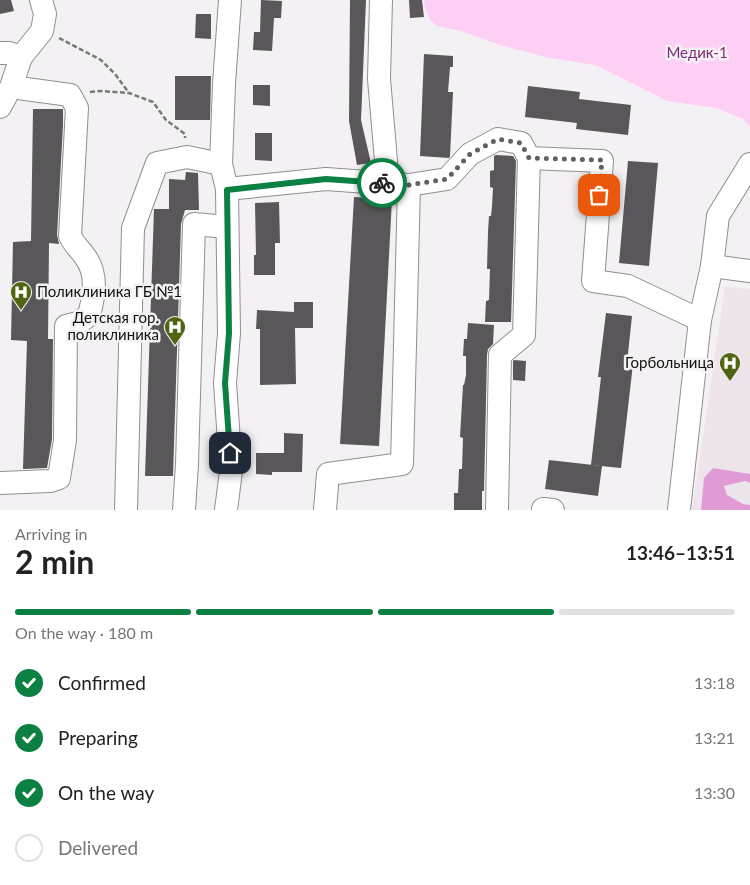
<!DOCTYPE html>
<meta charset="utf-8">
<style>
body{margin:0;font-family:Lato,sans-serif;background:#f6f6f6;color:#222;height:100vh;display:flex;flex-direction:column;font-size:19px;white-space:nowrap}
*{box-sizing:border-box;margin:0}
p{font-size:16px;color:#767676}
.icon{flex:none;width:28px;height:28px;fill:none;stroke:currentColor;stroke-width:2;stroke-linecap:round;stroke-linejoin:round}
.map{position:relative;height:510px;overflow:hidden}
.side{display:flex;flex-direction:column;background:#fff;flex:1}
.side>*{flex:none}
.pin{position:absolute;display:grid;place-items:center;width:42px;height:42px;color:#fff;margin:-21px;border-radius:10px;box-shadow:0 2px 8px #0006}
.courier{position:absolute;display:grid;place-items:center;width:50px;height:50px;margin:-25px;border:4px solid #0b8043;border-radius:50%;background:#fff;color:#222;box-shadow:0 1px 6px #0007}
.head em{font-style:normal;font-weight:700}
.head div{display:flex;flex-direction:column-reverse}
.head{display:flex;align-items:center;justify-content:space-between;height:85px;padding:0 15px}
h1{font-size:32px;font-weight:700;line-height:38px}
.bar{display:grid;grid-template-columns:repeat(4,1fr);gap:8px 5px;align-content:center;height:60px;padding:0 15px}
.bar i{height:6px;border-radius:4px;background:#e0e0e0}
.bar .active{background:#0b8043}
.bar p{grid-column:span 4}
ol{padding:0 15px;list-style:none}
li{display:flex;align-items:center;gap:15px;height:55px}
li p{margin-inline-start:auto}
li .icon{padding:5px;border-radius:50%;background:#0b8043;color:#fff;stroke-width:4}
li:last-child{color:#767676}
li i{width:28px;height:28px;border:2px solid #e0e0e0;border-radius:50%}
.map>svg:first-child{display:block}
.built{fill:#eee4ec}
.green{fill:#fdcff4}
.forest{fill:#e19bd4}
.building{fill:#595759}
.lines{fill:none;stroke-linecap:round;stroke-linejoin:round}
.minor-casing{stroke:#908e90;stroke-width:24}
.path{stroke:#797879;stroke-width:2.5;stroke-dasharray:5 2.5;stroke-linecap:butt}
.minor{stroke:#fff;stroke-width:22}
.done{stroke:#626062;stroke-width:5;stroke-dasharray:0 9}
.route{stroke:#0b8043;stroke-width:6}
.labels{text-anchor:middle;stroke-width:5;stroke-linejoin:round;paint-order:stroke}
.park-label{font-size:15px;fill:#7c2c72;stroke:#f4f1f4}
.poi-label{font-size:15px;fill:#131213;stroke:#f4f1f4;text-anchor:end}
</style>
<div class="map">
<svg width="750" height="510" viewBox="0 0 750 510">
<rect width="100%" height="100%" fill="#f4f1f4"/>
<polygon class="built" points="725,287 750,289 750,510 692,510"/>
<polygon class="green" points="424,0 750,0 750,127 743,119 716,108 667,101 595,65 550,58 503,46 461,31 437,26 430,20 425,8"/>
<polygon class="forest" points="713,468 750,474 750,483 745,481 724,486 727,495 743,504 750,505 750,510 701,510 704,478"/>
<g class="building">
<polygon points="0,0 11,0 14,11 0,14"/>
<polygon points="261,0 282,1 281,18 274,18 272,51 253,50 254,32 260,32"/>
<polygon points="350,0 366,0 361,120 371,163 357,165 349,121"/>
<polygon points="409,0 422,0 424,17 410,18"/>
<polygon points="196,14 211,14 211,39 195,38"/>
<polygon points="424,54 453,56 453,67 450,67 448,92 453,92 450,156 449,158 420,156"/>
<polygon points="175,76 211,76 210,120 175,120"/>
<polygon points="253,85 270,85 270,106 253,105"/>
<polygon points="528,86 580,92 579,99 631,105 628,135 576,129 577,123 525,117"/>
<polygon points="33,109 63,109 63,125 57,235 59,244 49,243 48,339 53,339 52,439 47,468 23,469 27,341 11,340 13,242 31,241"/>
<polygon points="255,133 272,133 272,161 255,160"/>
<polygon points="496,155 513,156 516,161 511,322 485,322 486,301 489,300 490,269 487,269 488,232 489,216 491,216 492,206 493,188 490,187 490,171 494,170 494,156"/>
<polygon points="628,161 658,163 649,266 619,263"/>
<polygon points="186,172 198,173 199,210 185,210 181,224 173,476 145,476 154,209 169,209 169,179 185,180"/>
<polygon points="354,197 392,199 379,446 340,444"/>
<polygon points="279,202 280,243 275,243 275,275 254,275 254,255 256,255 255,203"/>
<polygon points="294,302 313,302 313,328 295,328 296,384 260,385 260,329 256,329 257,310 294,312"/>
<polygon points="606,313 632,316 627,363 633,364 621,468 591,465 601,377 598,377"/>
<polygon points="468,323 494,325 493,344 488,349 487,355 484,491 482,491 482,510 454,510 454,493 458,493 459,469 462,469 463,438 460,437 463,385 464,385 466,375 466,356 463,356 464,339 467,339"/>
<polygon points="514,360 526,361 525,381 513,380 513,361"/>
<polygon points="284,433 303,434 302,472 272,472 272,475 256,474 256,453 284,453"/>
<polygon points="549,460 602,466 598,496 545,489"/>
</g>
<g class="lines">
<g class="minor-casing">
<g id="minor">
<polyline points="381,0 379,79 388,184"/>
<polyline points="0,53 9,53 21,57"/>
<polyline points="0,107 11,87 21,57 42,31 45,14 41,0"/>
<polyline points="529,158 602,161 593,281 628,286 700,320"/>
<polyline points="227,189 326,179 409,185 447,179 470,154 498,139 521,143 529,158 524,335 500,355 497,510"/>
<polyline points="712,266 750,271"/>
<path d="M0 483 50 481 59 478 65 440 66 326 78 323 89 315C94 297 98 275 86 258 81 250 74 245 70 236L77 108 70 95 11 87"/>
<polyline points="543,509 553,510"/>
<polyline points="126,510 133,228 157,163 187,157 221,164"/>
<polyline points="184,510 187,464 194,224 227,227"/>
<polyline points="226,510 231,471 225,383 229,333 227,189 221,164 224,84 230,0"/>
<polyline points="325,510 328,474 402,464 409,185"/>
<polyline points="679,510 700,320 712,266 718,216 750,164"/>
</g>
</g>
<g class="path">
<polyline points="59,38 101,60 115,74 129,93"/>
<polyline points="90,92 101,91 129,93 153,102 166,120 185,134 185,138"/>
</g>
<use href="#minor" class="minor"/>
</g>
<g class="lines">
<polyline class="done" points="382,183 409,185 447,179 470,154 498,139 521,143 529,158 602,160 599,195"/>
<polyline class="route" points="230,453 225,383 229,333 227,190 326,179 382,183"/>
</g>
<defs>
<g id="hospital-pin" transform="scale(1.125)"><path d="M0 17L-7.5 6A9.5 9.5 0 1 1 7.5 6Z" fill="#506511" stroke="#f4f1f4"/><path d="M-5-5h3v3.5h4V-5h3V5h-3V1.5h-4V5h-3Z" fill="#fff"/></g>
</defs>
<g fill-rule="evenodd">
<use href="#hospital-pin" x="21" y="292"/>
<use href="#hospital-pin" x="175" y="327"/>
<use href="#hospital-pin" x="730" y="363"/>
</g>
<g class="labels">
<g class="park-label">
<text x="697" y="58">Медик-1</text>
</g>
<g class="poi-label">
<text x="37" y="297" text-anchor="start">Поликлиника ГБ №1</text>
<text x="159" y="323">Детская гор.<tspan x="159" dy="17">поликлиника</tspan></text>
<text x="714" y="368">Горбольница</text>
</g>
</g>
</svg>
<div class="pin" style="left:599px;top:195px;background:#ea580c"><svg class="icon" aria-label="bag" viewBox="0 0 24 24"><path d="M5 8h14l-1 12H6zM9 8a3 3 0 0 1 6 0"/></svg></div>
<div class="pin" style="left:230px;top:453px;background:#1f2937"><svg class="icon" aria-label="home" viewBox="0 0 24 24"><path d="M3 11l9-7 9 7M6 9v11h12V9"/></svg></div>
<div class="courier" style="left:382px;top:183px"><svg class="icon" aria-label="bike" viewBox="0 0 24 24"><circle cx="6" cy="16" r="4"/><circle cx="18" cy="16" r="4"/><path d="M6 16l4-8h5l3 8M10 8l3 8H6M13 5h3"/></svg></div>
</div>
<section class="side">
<div class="head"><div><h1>2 min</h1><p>Arriving in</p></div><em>13:46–13:51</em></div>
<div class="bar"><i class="active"></i><i class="active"></i><i class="active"></i><i></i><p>On the way · 180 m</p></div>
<ol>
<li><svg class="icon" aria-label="check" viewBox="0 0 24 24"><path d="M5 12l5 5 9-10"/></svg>Confirmed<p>13:18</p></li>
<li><svg class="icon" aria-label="check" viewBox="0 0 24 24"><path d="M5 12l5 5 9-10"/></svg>Preparing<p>13:21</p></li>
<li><svg class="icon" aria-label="check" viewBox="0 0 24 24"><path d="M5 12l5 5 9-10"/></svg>On the way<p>13:30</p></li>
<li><i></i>Delivered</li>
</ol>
</section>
